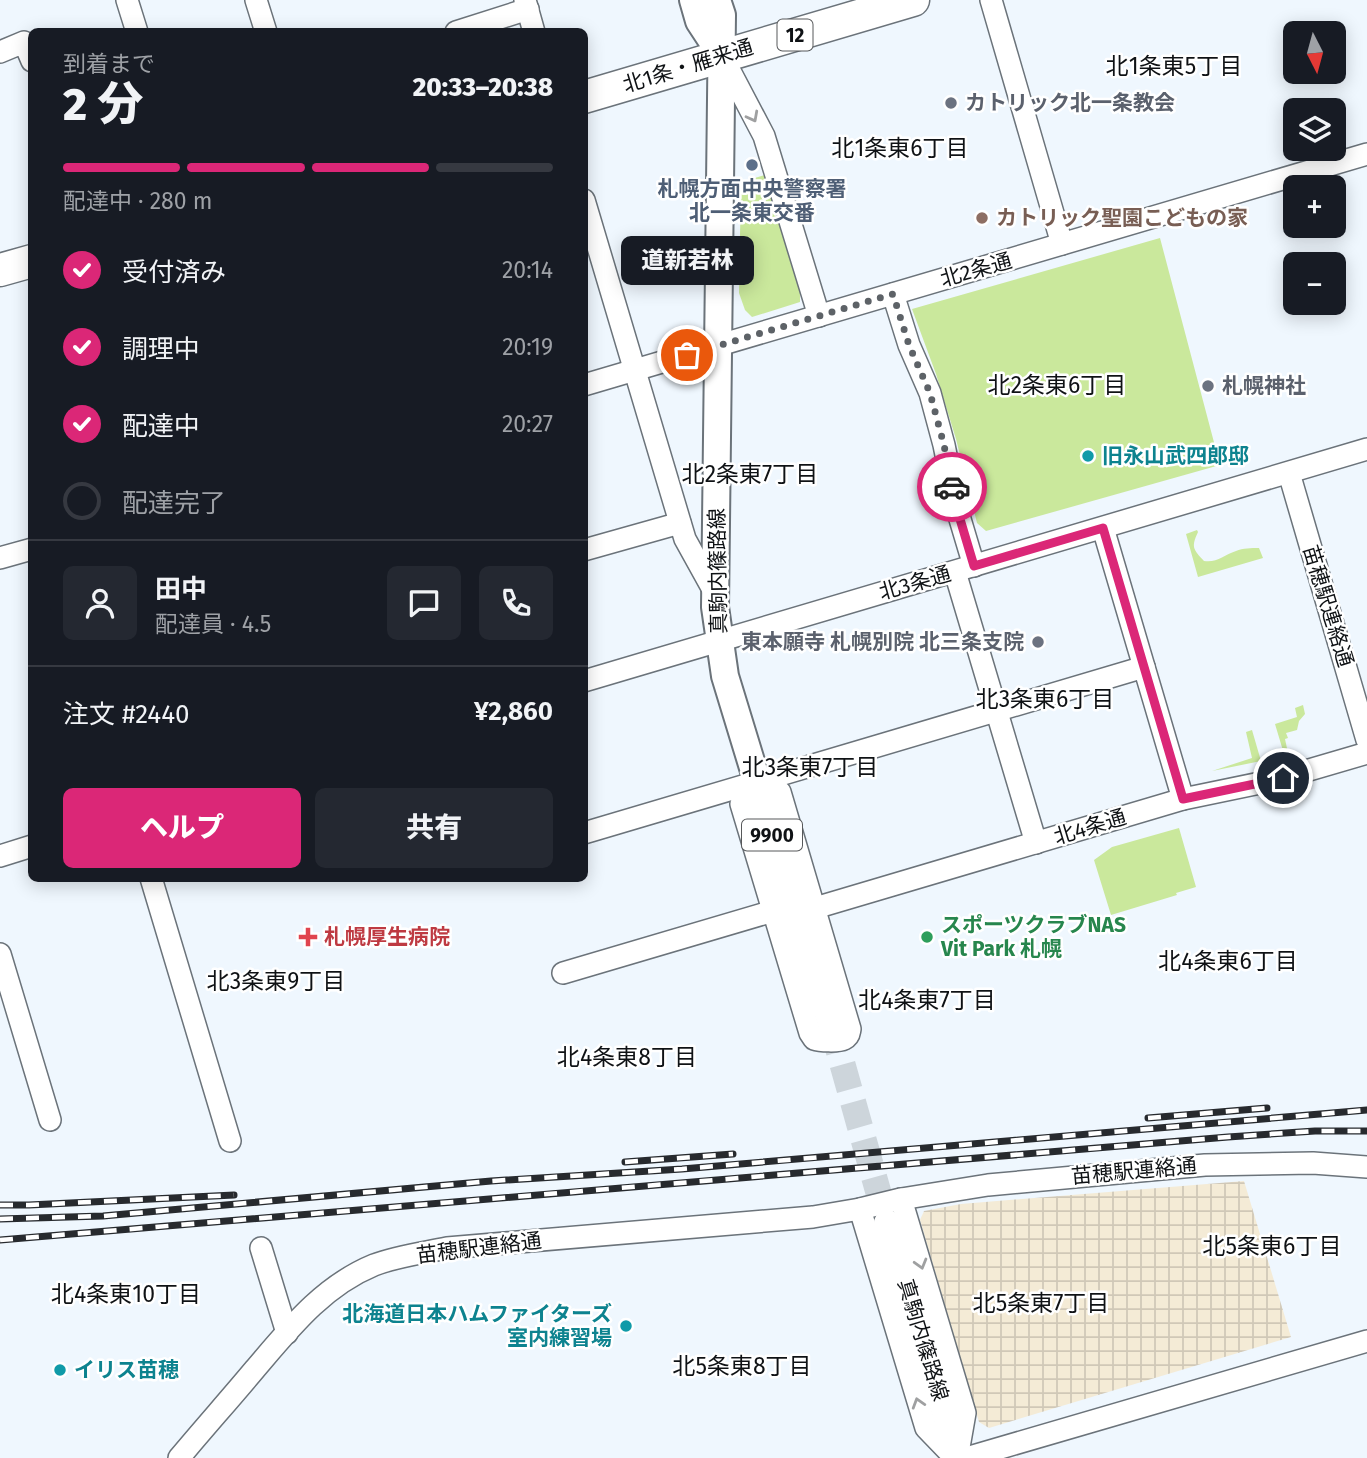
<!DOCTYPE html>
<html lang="ja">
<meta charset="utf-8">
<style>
body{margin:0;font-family:"Fira Sans","Noto Sans JP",sans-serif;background:#242831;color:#f1f3f6;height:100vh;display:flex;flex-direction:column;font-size:26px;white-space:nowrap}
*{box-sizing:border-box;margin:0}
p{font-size:23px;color:#9ea1a6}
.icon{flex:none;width:38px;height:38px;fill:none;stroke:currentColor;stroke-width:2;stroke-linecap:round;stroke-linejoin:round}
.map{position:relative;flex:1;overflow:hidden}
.sheet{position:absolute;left:28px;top:28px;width:560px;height:854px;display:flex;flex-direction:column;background:#171b24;border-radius:10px;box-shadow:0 4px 18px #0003}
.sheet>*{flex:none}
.needle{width:46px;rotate:174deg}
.buttons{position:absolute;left:1283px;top:21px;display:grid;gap:14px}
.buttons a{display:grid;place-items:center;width:63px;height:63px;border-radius:10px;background:#171b24;box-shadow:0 4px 18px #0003;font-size:35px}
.pin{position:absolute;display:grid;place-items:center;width:60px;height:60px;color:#fff;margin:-30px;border:4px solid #fff;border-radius:50%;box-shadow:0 2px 7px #0007}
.courier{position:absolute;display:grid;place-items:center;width:70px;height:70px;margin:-35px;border:5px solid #db2777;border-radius:50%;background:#fff;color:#222;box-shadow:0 2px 9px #0007}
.bubble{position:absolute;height:49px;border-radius:10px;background:#171b24;box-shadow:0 4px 18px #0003;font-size:23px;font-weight:800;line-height:49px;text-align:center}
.head em{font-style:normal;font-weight:800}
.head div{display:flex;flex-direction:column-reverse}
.head{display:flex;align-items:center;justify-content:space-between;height:119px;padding:0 35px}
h1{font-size:46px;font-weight:800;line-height:52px}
.bar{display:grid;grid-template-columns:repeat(4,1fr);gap:10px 7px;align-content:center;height:84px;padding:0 35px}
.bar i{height:9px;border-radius:5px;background:#363941}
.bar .on{background:#db2777}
.bar p{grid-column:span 4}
.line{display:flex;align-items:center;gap:18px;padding:0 35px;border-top:2px solid #363941}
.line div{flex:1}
.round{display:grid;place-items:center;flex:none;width:74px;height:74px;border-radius:10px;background:#242831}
ol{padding:0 35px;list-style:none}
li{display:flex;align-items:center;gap:21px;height:77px}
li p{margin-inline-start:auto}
li .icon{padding:7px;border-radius:50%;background:#db2777;color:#fff;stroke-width:4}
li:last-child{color:#9ea1a6}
li i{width:38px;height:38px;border:4px solid #363941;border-radius:50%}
.action{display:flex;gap:14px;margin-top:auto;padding:14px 35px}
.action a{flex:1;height:80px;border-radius:10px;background:#db2777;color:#fff;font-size:28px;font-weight:800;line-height:80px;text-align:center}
.action a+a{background:#242831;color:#f1f3f6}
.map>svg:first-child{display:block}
.industrial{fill:url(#industrial-grid)}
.green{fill:#cae89c}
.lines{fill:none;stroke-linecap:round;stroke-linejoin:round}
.major-tunnel{stroke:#cdd5db;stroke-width:26;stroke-dasharray:26 13;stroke-linecap:butt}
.minor-casing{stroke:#6b737a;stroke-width:24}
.major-casing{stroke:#6b737a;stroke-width:30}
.highway-casing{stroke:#6b737a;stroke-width:35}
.minor{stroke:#fff;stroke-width:21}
.major{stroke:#fff;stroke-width:26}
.highway{stroke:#fff;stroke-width:32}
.rail-casing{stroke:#272a2e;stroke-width:7}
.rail{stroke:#fff;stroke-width:4.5;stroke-dasharray:13;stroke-linecap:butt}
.oneway{stroke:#9fa0a1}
.done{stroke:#5d6267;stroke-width:7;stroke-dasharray:0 12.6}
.route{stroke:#db2777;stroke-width:9}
.worship-dot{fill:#6b7280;stroke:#fff;stroke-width:2.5}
.service-dot{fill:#5c6f8a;stroke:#fff;stroke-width:2.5}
.education-dot{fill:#8d6e63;stroke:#fff;stroke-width:2.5}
.culture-dot{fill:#0f9aa8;stroke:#fff;stroke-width:2.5}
.health-dot{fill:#e0444e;stroke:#fff;stroke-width:2.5}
.leisure-dot{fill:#2e9e5b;stroke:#fff;stroke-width:2.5}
.labels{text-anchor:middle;stroke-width:5;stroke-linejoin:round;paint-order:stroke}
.shield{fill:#fff;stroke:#57595b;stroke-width:2}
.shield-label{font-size:19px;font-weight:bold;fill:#0f1215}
.street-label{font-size:21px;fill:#0f1215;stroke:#fff}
.worship-label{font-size:21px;font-weight:bold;fill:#5b616d;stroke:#fff;text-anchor:start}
.service-label{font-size:21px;font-weight:bold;fill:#4e5e75;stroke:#fff}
.education-label{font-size:21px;font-weight:bold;fill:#785e54;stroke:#fff;text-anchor:start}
.culture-label{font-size:21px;font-weight:bold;fill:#0d838f;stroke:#fff;text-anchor:start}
.leisure-label{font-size:21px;font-weight:bold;fill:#27864d;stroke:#fff;text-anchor:start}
.health-label{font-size:21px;font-weight:bold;fill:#be3a42;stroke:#fff;text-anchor:start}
.neighbourhood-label{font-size:23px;fill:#0f1215;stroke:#fff}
</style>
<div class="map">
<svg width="1367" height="1458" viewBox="0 0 1367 1458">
<defs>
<pattern id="industrial-grid" width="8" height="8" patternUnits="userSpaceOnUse" patternTransform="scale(1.75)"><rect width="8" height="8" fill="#f4ebd6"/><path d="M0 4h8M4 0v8" fill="none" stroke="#d0c8b7"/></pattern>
</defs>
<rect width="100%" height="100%" fill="#eff7fe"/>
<polygon class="industrial" points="1244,1181 1291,1337 989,1428 979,1422 920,1220 924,1211 961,1204"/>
<g class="green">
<polygon points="765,175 800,291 800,302 752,317 745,310 739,293 741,182"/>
<polygon points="1160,238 1220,465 986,531 977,523 956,439 936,374 912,309"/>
<path d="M1197 530 1198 532C1191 547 1193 549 1204 561 1217 563 1224 555 1236 551 1243 548 1251 548 1259 548L1263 558 1198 577 1186 534Z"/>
<polygon points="1303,705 1305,714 1299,721 1297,730 1286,733 1288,738 1285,739 1288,753 1284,754 1275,724 1297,717 1295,708"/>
<polygon points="1252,730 1261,761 1212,771 1252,758 1246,732"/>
<polygon points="1179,828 1196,887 1176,893 1177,895 1111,915 1094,860 1112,847"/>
</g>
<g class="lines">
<polyline class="major-tunnel" points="832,1027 887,1223"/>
<g class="minor-casing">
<g id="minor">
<polyline points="127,0 137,32"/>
<polyline points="256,0 266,32"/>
<polyline points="525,0 534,32"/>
<polyline points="991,0 1062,244"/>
<polyline points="456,32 528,9"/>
<polyline points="0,52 24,42 32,61"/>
<polyline points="722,56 764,136 819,316"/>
<polyline points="584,200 685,539 716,595"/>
<polyline points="893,294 909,345 930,393 944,445 957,509 974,566"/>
<polyline points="584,385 1367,154"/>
<polyline points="1289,473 1367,740"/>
<polyline points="1103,528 1183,799"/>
<polyline points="584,550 680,523"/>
<polyline points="0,558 32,549"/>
<polyline points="955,572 1036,843"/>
<polyline points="584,681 1367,449"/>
<path d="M756 782 780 792 850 1029C849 1033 850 1036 844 1039 838 1042 820 1041 814 1039L810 1033 741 804Z"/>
<polyline points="584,833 1144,667"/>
<polyline points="0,856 32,846"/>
<polyline points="151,878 230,1141"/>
<polyline points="815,908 1183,799 1275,780 1367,753"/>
<polyline points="0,954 50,1120"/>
<polyline points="563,973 773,911"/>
<polyline points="901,1199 965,1413 958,1453"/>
<polyline points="860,1209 926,1428 955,1458"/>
<polyline points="261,1248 287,1333"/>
<path d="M179 1458C204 1428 230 1399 255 1369 290 1328 323 1286 374 1265 397 1256 423 1253 447 1248L813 1217 860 1209 901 1199 988 1185 1205 1165 1313 1163 1367 1167"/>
<polyline points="966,1458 1367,1341"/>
</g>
</g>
<g class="major-casing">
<g id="major">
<polyline points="693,0 699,21 722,56"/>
<polyline points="717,0 722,15 715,607 725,676 832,1027"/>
<polyline points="887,1223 946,1416 957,1458"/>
</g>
</g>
<g class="highway-casing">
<g id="highway">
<polyline points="584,97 913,0"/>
<polyline points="0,270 32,261"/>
</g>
</g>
<use href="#minor" class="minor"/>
<use href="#major" class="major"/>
<use href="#highway" class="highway"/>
<g class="rail-casing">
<g id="rail">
<polyline points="1148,1118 1267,1108"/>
<polyline points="625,1162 733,1154"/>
<polyline points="0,1205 29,1205 234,1195"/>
<polyline points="0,1219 103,1216 491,1181 682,1169 1367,1110"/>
<polyline points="0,1240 1228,1137 1315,1131 1367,1131"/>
</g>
</g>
<use href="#rail" class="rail"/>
</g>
<defs><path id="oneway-chevron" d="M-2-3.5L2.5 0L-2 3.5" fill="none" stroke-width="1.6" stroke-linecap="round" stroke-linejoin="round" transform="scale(1.75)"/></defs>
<g class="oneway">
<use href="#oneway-chevron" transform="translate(753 117) rotate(62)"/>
<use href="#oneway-chevron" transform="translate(921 1264) rotate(74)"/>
<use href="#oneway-chevron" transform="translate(918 1403) rotate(-107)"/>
</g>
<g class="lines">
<polyline class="done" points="687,355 893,294 909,345 930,393 944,445 952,487"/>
<polyline class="route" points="952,487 957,509 974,566 1103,528 1183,799 1283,778"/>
</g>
<g class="worship-dot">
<circle cx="951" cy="103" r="7"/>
<circle cx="1208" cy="386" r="7"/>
<circle cx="1038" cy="642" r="7"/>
</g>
<circle class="service-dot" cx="752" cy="165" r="7"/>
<circle class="education-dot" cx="982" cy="218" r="7"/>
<g class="culture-dot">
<circle cx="1088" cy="456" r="7"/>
<circle cx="626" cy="1326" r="7"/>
<circle cx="60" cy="1370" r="7"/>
</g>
<path class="health-dot" d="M304.5 926.5h7v7h7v7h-7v7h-7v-7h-7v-7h7z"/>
<circle class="leisure-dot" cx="927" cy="937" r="7"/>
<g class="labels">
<g class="shield">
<rect x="777.5" y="19.5" width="35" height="31" rx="5"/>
<rect x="742" y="819.5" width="60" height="31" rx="5"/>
</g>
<g class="shield-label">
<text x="795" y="42">12</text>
<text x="772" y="842">9900</text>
</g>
<g class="street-label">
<text transform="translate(688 66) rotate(-17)" y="7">北1条・雁来通</text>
<text transform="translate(976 270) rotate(-16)" y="7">北2条通</text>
<text transform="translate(718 571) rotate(-91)" y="7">真駒内篠路線</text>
<text transform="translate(915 583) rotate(-16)" y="7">北3条通</text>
<text transform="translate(1328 606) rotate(73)" y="7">苗穂駅連絡通</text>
<text transform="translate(1090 827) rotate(-17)" y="7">北4条通</text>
<text transform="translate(1134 1171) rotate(-5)" y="7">苗穂駅連絡通</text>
<text transform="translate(479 1248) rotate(-7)" y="7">苗穂駅連絡通</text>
<text transform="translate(923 1340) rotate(73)" y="7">真駒内篠路線</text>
</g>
<g class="worship-label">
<text x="965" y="110">カトリック北一条教会</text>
<text x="1222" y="393">札幌神社</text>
<text x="1024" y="649" text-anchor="end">東本願寺 札幌別院 北三条支院</text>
</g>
<g class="service-label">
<text x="752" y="196">札幌方面中央警察署<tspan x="752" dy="24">北一条東交番</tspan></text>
</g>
<g class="education-label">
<text x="996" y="225">カトリック聖園こどもの家</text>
</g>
<g class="culture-label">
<text x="1102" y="463">旧永山武四郎邸</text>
<text x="612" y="1321" text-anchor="end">北海道日本ハムファイターズ<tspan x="612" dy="24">室内練習場</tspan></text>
<text x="74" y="1377">イリス苗穂</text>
</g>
<g class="leisure-label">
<text x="941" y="932">スポーツクラブNAS<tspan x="941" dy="24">Vit Park 札幌</tspan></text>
</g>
<g class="health-label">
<text x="324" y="944">札幌厚生病院</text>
</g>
<g class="neighbourhood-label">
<text x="1174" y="74">北1条東5丁目</text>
<text x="900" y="156">北1条東6丁目</text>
<text x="1057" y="393">北2条東6丁目</text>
<text x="750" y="482">北2条東7丁目</text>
<text x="1045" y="707">北3条東6丁目</text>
<text x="810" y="775">北3条東7丁目</text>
<text x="1228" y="969">北4条東6丁目</text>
<text x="276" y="989">北3条東9丁目</text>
<text x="927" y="1008">北4条東7丁目</text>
<text x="627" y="1065">北4条東8丁目</text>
<text x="1272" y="1254">北5条東6丁目</text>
<text x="126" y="1302">北4条東10丁目</text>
<text x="1041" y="1311">北5条東7丁目</text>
<text x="742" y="1374">北5条東8丁目</text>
</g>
</g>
</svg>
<div class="buttons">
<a><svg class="needle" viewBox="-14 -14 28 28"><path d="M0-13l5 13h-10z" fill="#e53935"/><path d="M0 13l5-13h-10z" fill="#9ea1a6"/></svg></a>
<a><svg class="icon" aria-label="layers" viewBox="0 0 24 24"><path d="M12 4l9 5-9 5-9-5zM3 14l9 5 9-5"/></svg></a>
<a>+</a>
<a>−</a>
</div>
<div class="pin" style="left:687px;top:355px;background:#ea580c"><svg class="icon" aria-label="bag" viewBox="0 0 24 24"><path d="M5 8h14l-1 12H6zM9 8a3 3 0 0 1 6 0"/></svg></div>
<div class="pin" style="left:1283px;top:778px;background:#1f2937"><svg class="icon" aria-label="home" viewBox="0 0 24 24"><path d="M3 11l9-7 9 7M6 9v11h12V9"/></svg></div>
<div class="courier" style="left:952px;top:487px"><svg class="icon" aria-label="car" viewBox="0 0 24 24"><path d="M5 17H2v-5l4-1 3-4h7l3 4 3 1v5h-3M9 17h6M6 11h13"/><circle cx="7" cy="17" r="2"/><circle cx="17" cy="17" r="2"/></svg></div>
<div class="bubble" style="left:621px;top:236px;width:133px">道新若林</div>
<section class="sheet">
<div class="head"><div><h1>2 分</h1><p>到着まで</p></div><em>20:33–20:38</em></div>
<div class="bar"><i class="on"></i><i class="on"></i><i class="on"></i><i></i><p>配達中 · 280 m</p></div>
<ol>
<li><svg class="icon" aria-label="check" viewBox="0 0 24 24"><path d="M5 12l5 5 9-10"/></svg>受付済み<p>20:14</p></li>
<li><svg class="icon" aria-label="check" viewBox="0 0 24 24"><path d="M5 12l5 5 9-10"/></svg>調理中<p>20:19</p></li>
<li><svg class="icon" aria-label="check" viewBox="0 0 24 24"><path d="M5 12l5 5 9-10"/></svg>配達中<p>20:27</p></li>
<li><i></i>配達完了</li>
</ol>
<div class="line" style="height:126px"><a class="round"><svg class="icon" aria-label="person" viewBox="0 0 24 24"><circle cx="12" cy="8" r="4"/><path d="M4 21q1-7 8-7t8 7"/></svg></a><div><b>田中</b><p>配達員 · 4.5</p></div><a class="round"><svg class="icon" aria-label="chat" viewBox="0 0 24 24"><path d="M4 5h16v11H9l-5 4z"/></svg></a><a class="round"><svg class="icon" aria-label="phone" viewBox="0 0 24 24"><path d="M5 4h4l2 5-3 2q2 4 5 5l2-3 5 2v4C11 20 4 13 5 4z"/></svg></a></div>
<div class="line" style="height:91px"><div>注文 #2440</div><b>¥2,860</b></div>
<div class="action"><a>ヘルプ</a><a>共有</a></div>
</section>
</div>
